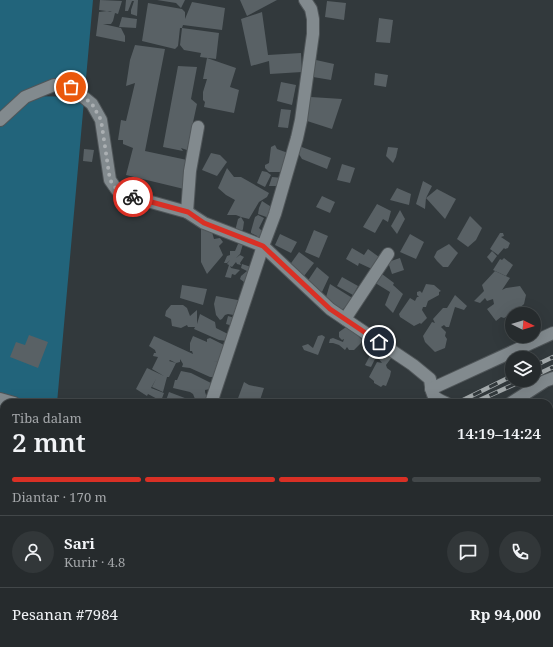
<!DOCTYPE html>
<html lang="id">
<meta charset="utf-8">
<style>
body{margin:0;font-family:"Noto Serif",serif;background:#323739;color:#f1f3f6;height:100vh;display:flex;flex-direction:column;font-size:15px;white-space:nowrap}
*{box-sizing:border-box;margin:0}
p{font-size:13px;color:#a4a7aa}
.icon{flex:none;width:22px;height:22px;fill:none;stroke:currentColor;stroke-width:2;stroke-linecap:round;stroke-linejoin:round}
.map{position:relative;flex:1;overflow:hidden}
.drawer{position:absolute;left:0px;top:399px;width:553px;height:248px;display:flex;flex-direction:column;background:#262b2d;border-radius:12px 12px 0 0;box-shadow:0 4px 16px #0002,0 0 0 1px #424749}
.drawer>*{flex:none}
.needle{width:26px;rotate:95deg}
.fabs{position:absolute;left:505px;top:307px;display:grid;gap:8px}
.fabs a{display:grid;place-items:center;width:36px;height:36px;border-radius:50%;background:#262b2d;box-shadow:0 4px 16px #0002,0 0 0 1px #424749;font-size:20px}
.pin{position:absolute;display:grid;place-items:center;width:34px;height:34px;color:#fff;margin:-17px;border:2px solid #fff;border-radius:50%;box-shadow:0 1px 4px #0007}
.courier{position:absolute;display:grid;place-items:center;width:40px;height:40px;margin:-20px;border:3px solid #d93025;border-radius:50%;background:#fff;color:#222;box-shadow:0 1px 5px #0007}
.summary em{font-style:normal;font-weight:600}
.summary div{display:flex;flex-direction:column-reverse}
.summary{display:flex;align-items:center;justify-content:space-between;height:68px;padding:0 12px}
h1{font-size:26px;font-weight:600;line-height:30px}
.bar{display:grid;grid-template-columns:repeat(4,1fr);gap:6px 4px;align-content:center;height:48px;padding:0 12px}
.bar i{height:5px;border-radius:3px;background:#424749}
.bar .active{background:#d93025}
.bar p{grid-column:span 4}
.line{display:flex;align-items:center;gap:10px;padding:0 12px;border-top:1px solid #424749}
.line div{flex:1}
.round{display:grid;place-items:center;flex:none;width:42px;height:42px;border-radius:21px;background:#323739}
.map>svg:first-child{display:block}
.green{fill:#22647b;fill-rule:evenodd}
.building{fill:#596165}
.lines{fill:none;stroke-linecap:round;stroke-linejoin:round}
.minor-casing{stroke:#505659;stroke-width:14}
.minor{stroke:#828a8e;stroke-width:12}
.rail-casing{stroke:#a3a9ab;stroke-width:4.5}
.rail{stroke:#32393c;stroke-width:3;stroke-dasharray:9;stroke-linecap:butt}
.done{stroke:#aaafb2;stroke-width:4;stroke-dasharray:0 7.2}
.route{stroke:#d93025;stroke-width:5}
</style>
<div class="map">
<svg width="553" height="647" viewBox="0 0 553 647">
<rect width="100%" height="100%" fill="#32393c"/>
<path class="green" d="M0 0H93L57 403H4V544L0 543ZM71 87 84 97 26 96Z"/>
<g class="building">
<polygon points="100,0 122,1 118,14 115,13 113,21 111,24 103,24 121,28 125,36 125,42 96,36 99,12 107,11 112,12 110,11 106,11 99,10"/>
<polygon points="126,0 138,0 137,16 131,14 131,10 134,1 132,1 128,11 125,11"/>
<polygon points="157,0 185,0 181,8 176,3"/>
<polygon points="240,0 277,0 247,16"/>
<polygon points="327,1 346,3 344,20 325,17"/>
<polygon points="192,2 225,8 222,30 183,25 182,28 180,28 178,46 175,49 142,41 148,3 182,9 185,12 185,19"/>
<polygon points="262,12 268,55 301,53 302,72 270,74 269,61 251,66 241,19"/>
<polygon points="122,17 137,19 136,28 119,27"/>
<polygon points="379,18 393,20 390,43 376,42"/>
<polygon points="182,28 219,33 216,59 200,57 201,53 184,50 180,45"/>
<polygon points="135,45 165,49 145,151 187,160 184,189 126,175 133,148 123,144 123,140 118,140 121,120 126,121 135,83 126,86 130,60"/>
<polygon points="207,58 236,68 230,87 239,90 234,113 204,107 205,102 203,100 203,92 207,79 203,79"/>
<polygon points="316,60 334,64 331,80 313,77"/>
<polygon points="178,66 197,67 191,99 197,104 187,150 181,148 183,151 163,147"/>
<polygon points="375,73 388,75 386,87 374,85"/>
<polygon points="281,82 296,85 292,105 277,101"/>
<polygon points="311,97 342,99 332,129 304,120"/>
<polygon points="281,109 291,110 288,128 278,127"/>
<polygon points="275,145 277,149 288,153 285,172 269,172 265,168 265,165 269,163 271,147"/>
<polygon points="299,146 331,158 327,169 302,159 297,151"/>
<polygon points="388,147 398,148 396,157 393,163 386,156"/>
<polygon points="84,149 94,150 92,162 83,161"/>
<polygon points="211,153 220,155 227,162 217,176 202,170"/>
<polygon points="342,164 355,168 350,183 337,180"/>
<polygon points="227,168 234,177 241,177 269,193 267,197 259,202 249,219 241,217 244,222 243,229 241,233 235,231 238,219 241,217 236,215 227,215 235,200 226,195 218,188"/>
<polygon points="262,171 267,172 271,175 265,187 257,183"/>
<polygon points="272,177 283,178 281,186 269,186"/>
<polygon points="423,181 432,186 426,198 425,209 416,204"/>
<polygon points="397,188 411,194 409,205 390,200"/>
<polygon points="437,189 456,199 445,219 426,198"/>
<polygon points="322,196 335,202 330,213 316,207"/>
<polygon points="262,201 273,208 272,219 258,214 259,208"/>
<polygon points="377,204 391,211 388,222 383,219 375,233 363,227"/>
<polygon points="400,210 405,219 397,234 391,226"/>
<polygon points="258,215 264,218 259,228 263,232 257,243 257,236 251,233 251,231 255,217"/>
<polygon points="470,216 482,228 476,240 468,247 457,239"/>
<polygon points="201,228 212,232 214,239 220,238 223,242 219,246 223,255 207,274 201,262"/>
<polygon points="314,230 328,236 319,258 305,252"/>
<polygon points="500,233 503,233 504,236 501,237 510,243 508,248 505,249 504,248 498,255 490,249"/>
<polygon points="280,234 297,242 291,253 275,245"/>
<polygon points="410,234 424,242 416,259 400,252"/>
<polygon points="242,243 243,244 240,254 236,258 240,255 244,257 240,263 241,265 237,264 236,262 232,267 230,266 231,268 240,270 235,275 232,274 231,278 225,277 229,265 227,264 230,260 227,263 224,263 227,256 230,255 230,251 235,251 238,244"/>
<polygon points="449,244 458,253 448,267 443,267 437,261 434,257 437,251"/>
<polygon points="352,248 364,255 368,249 379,257 372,269 359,263 358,266 346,259"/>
<polygon points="492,251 497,256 492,263 487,257"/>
<polygon points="299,252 314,263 304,276 289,266"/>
<polygon points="400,258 404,270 392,274 388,262"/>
<polygon points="504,258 513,265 506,276 493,270 500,259 502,260"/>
<polygon points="242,264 251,267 248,278 244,282 240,279 241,276 247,271 241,268"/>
<polygon points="317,267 329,277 322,292 307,282"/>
<polygon points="378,271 394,283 393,285 403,294 393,313 385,305 392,287 390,292 372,281"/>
<polygon points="495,271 510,278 502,290 506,288 520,286 526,295 524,304 516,311 504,318 501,317 496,321 487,309 494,304 493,299 487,301 485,298 480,303 474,301 484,291 482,285"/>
<polygon points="342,277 358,286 353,295 337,286"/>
<polygon points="330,284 354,299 340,312 326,297"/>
<polygon points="426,284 434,285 441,291 439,292 439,295 428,301 426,307 423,307 422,310 427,318 421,324 420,323 414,326 400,317 399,314 410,298 415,301 417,297 419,297 417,295 417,292 420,291 422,293"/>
<polygon points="182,285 207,289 203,305 180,298"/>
<polygon points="455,295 467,306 464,310 455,307 449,327 446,327 444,325 441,327 446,332 445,336 447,339 445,348 435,352 425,342 423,336 432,322 435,323 433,319 443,308 447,308"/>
<polygon points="216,296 243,301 239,316 228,314 225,315 222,319 220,320 216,315 214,304"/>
<polygon points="171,305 183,305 187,308 190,316 197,310 197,324 200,314 215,322 216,328 230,335 227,341 219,340 194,329 195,327 188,327 187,325 181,328 172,326 171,319 165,316 166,311"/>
<polygon points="228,316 235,318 233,326 226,324"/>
<polygon points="349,325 362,340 361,343 354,350 349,350 347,347 345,350 339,345 333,343 329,343 330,339 333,338 343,342 344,339 342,340 339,337 339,332"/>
<polygon points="29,335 48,342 38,368 10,357 16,342 25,345"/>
<polygon points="322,335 325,337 318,355 304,350 302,346 308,344 313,348 318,336"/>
<polygon points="154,336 193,354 192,351 190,351 190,343 193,336 207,342 207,339 210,338 224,345 221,362 211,361 220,362 214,377 210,377 190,368 182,367 183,364 180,359 180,362 176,363 170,360 169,361 176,363 169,377 167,377 163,392 152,387 156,379 151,388 164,393 161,401 148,394 147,396 136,389 147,368 164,376 152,369 158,357 153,356 154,353 156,353 155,350 149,346"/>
<polygon points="376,344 381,347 371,367 367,366 365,365"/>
<polygon points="383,354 387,354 392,357 386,365 387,368 391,371 390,376 386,386 383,385 381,387 374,383 374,381 369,377 377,362 382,363 379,359"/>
<polygon points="181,371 191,373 211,383 210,389 205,390 205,392 206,395 208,395 206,401 195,399 193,394 190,392 173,388 175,380 177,380"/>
<polygon points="244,382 249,385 264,388 259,403 238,403 237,401"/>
<polygon points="169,392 190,400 192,403 165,403"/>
<polygon points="158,643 174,643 172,647 156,647"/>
<polygon points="223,643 241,643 238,647 219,647"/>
</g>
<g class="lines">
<g class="minor-casing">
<g id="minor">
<path d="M0 120 25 97 54 85 71 87 92 104 101 120 110 180 117 190 126 195 187 212 204 223 263 246 330 309 413 365 430 379C432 395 431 397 446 403"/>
<polyline points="187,212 190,171 198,127"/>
<polyline points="345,319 388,254"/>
<polyline points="431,389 553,333"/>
<polyline points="0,399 14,403"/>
<polyline points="211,403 263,246 275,214 297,138 301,120 313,34 313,19 311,9 305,0"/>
<polyline points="511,403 545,381 553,378"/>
<polyline points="549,525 553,533"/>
<polyline points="129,647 137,643"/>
</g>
</g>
<use href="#minor" class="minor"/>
<g class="rail-casing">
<g id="rail">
<polyline points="534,366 553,357"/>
<polyline points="534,376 553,367"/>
<polyline points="457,403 512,376"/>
<polyline points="473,403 524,380"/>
<polyline points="0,616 4,615"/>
<polyline points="0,626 4,624"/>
</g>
</g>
<use href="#rail" class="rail"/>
</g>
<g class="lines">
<polyline class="done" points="71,87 92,104 101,120 110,180 117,190 133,197"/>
<polyline class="route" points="133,197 188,212 204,223 263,246 330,309 379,342"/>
</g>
</svg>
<div class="fabs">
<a><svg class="needle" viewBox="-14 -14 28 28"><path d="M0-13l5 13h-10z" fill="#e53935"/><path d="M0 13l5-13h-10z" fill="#a4a7aa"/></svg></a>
<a><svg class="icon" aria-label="layers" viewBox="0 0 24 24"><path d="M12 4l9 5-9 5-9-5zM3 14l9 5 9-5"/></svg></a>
</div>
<div class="pin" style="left:71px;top:87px;background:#ea580c"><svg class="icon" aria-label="bag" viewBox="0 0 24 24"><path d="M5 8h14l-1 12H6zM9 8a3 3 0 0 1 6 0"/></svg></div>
<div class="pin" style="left:379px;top:342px;background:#1f2937"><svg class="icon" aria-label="home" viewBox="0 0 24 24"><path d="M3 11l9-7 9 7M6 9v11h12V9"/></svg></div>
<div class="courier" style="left:133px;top:197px"><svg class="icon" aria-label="bike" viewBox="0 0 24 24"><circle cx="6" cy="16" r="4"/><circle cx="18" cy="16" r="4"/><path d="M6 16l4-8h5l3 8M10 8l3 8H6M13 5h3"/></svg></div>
<section class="drawer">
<div class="summary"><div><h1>2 mnt</h1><p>Tiba dalam</p></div><em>14:19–14:24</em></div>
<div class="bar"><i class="active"></i><i class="active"></i><i class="active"></i><i></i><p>Diantar · 170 m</p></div>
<div class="line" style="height:72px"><a class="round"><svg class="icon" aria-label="person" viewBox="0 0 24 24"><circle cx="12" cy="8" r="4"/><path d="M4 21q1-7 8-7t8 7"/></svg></a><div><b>Sari</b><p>Kurir · 4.8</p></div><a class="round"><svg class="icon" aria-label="chat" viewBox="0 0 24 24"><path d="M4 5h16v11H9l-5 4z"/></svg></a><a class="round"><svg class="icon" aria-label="phone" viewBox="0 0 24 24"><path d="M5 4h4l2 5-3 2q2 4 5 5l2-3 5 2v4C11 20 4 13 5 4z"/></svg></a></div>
<div class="line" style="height:52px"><div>Pesanan #7984</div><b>Rp 94,000</b></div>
</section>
</div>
